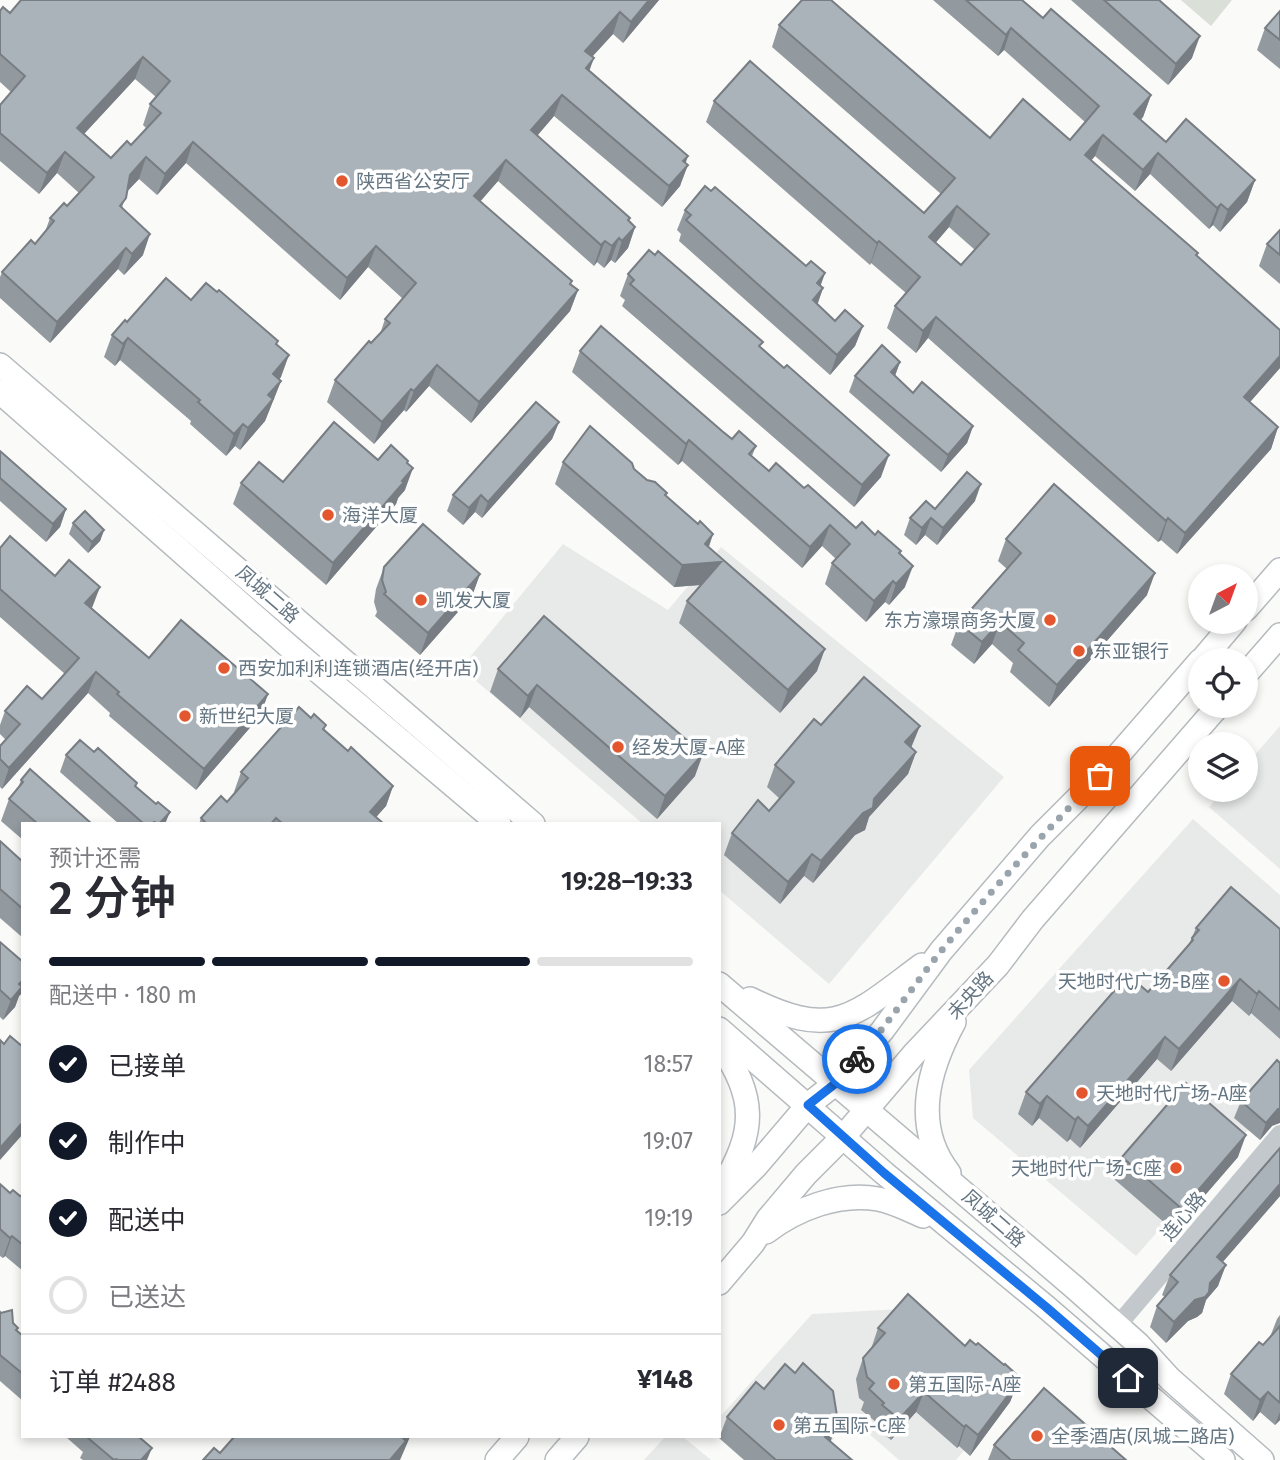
<!DOCTYPE html>
<html lang="zh">
<meta charset="utf-8">
<style>
body{margin:0;font-family:"Fira Sans","Noto Sans SC",sans-serif;background:#f7f7f7;color:#2b2b33;height:100vh;display:flex;flex-direction:column;font-size:26px;white-space:nowrap}
*{box-sizing:border-box;margin:0}
p{font-size:23px;color:#7c7c81}
.icon{flex:none;width:38px;height:38px;fill:none;stroke:currentColor;stroke-width:2;stroke-linecap:round;stroke-linejoin:round}
.map{position:relative;flex:1;overflow:hidden}
.side{position:absolute;left:21px;top:822px;width:700px;height:616px;display:flex;flex-direction:column;background:#fff;border-radius:0px;box-shadow:0 4px 10px #0003}
.side>*{flex:none}
.needle{width:46px;rotate:41deg}
.tools{position:absolute;left:1188px;top:564px;display:grid;gap:14px}
.tools a{display:grid;place-items:center;width:70px;height:70px;border-radius:50%;background:#fff;box-shadow:0 4px 10px #0003;font-size:35px}
.pin{position:absolute;display:grid;place-items:center;width:60px;height:60px;color:#fff;margin:-30px;border-radius:14px;box-shadow:0 4px 10px #0006}
.courier{position:absolute;display:grid;place-items:center;width:70px;height:70px;margin:-35px;border:5px solid #1a73e8;border-radius:50%;background:#fff;color:#222;box-shadow:0 2px 9px #0007}
.headline em{font-style:normal;font-weight:600}
.headline div{display:flex;flex-direction:column-reverse}
.headline{display:flex;align-items:center;justify-content:space-between;height:119px;padding:0 28px}
h1{font-size:46px;font-weight:600;line-height:52px}
.bar{display:grid;grid-template-columns:repeat(4,1fr);gap:10px 7px;align-content:center;height:84px;padding:0 28px}
.bar i{height:9px;border-radius:5px;background:#e1e1e2}
.bar .current{background:#111827}
.bar p{grid-column:span 4}
.line{display:flex;align-items:center;gap:18px;padding:0 28px;border-top:2px solid #e1e1e2}
.line div{flex:1}
ol{padding:0 28px;list-style:none}
li{display:flex;align-items:center;gap:21px;height:77px}
li p{margin-inline-start:auto}
li .icon{padding:7px;border-radius:50%;background:#111827;color:#fff;stroke-width:4}
li:last-child{color:#7c7c81}
li i{width:38px;height:38px;border:4px solid #e1e1e2;border-radius:50%}
.map>svg:first-child{display:block}
.built{fill:#e8e9e9}
.green{fill:#dadfd7}
.lines{fill:none;stroke-linecap:round;stroke-linejoin:round}
.major-casing{stroke:#b5babe;stroke-width:26}
.minor{stroke:#c3c8cc;stroke-width:18}
.major{stroke:#fff;stroke-width:23}
.wall{fill:#929a9f;fill-rule:evenodd}
.shaded-wall{fill:#777d82}
.building{fill:#aab3b9;stroke:#777d82;stroke-width:2;fill-rule:evenodd}
.done{stroke:#99a4ac;stroke-width:7;stroke-dasharray:0 12.6}
.route{stroke:#1a73e8;stroke-width:9}
.poi-dot{fill:#e4572e;stroke:#fff;stroke-width:2.5}
.labels{text-anchor:middle;stroke-width:7;stroke-linejoin:round;paint-order:stroke}
.poi-label{font-size:19px;fill:#657683;stroke:#fff;text-anchor:start}
.street-label{font-size:19px;fill:#657683;stroke:#fff}
</style>
<div class="map">
<svg width="1280" height="1460" viewBox="0 0 1280 1460">
<rect width="100%" height="100%" fill="#fafaf8"/>
<g class="built">
<polygon points="563,544 668,610 721,547 1004,777 829,984 719,890 719,824 643,824 461,668"/>
<polygon points="1280,726 1280,869 1209,807 1225,789 1246,789 1246,765"/>
<polygon points="1193,819 1280,895 1280,1094 1136,1256 973,1118 969,1070"/>
<polygon points="918,1308 1013,1392 956,1460 899,1460 852,1419 814,1460 755,1460 719,1426 719,1418 812,1314"/>
<polygon points="665,1437 683,1437 711,1460 644,1460"/>
</g>
<polygon class="green" points="1181,0 1232,0 1211,26"/>
<g class="lines">
<g class="major-casing">
<g id="major">
<polyline points="0,365 533,824"/>
<polyline points="0,392 292,649 499,824"/>
<polyline points="1246,609 1280,570"/>
<polyline points="1202,660 1235,621"/>
<polyline points="1246,674 1280,635"/>
<polyline points="719,984 1074,1287 1138,1344 1170,1379 1262,1460"/>
<path d="M750 999C835 1041 853 1016 922 965"/>
<polyline points="719,1029 884,1173 1046,1307 1223,1460"/>
<path d="M719 1043C757 1099 756 1130 722 1188"/>
<path d="M949 1173C912 1126 928 1070 954 1022"/>
<polyline points="719,1203 756,1166 808,1105 836,1083 882,1031 941,951 1040,836 1100,776 1200,661"/>
<path d="M766 1232C796 1209 839 1192 878 1199 894 1202 909 1210 923 1216"/>
<polyline points="719,1283 753,1243 768,1219 806,1174 844,1136 914,1054 998,965 1033,919 1219,705"/>
<polyline points="497,1460 517,1437"/>
<polyline points="557,1460 577,1437"/>
</g>
</g>
<polyline class="minor" points="1118,1325 1280,1134"/>
<use href="#major" class="major"/>
</g>
<g class="wall">
<path d="M659 0 623 43 613 34 592 57 589 71 685 163 680 186 662 207 554 116 537 136 630 218 629 221 635 227 628 248 615 263 611 260 604 268 597 262 594 266 498 181 480 201 578 290 570 311 471 423 429 386 406 412 404 410 374 444 327 402 335 380 380 334 385 319 403 299 368 267 340 300 186 163 157 195 139 179 127 191 122 208 143 255 124 275 118 269 50 343 0 298V277L2 272 35 244 45 232 50 218 67 206 79 193 57 173 39 194 0 161V105L11 92 0 82V11L10 13ZM135 79 156 97 150 104 143 125 146 128 131 145 111 158 84 134Z"/>
<path d="M933 0H1022L1043 18 1151 95 1143 117 1140 120 1166 142 1255 180 1247 202 1220 232 1213 225 1209 229 1150 174 1135 191 1095 156 1091 161 1198 253 1197 256 1280 330V368L1250 402 1278 427 1271 449 1177 554 1161 540 1158 542 928 338 916 353 887 328 895 306 906 293 871 263 870 265 706 122 714 101 924 213 941 194 772 47 779 25 990 138 1070 140 1085 122 1004 50 998 56ZM949 227 975 250 961 265 935 243Z"/>
<polygon points="1071,0 1159,0 1192,58 1168,85"/>
<polygon points="1280,11 1280,69 1257,50 1265,28"/>
<polygon points="685,210 806,266 825,273 820,286 823,288 817,304 835,321 863,326 855,346 830,375 679,241 681,234 677,230"/>
<polygon points="1280,230 1280,284 1259,266 1267,244"/>
<polygon points="628,274 881,477 854,507 622,306 625,300 620,296"/>
<polygon points="191,300 277,345 281,377 279,379 281,381 265,421 240,450 235,446 226,456 190,424 191,421 120,360 115,366 104,357 112,335 127,322"/>
<polygon points="580,351 722,431 732,439 756,446 752,456 769,471 804,488 856,528 875,535 901,551 900,554 905,587 889,605 885,602 866,622 825,584 832,563 836,559 822,546 802,568 682,461 678,465 572,372"/>
<polygon points="900,362 895,376 913,393 973,426 967,443 941,472 849,392 855,376"/>
<polygon points="559,422 552,439 482,518 475,512 463,525 447,511 453,495"/>
<polygon points="0,451 66,509 60,527 46,542 0,501"/>
<polygon points="378,460 408,461 405,490 398,498 396,504 326,585 233,504 241,483 283,482"/>
<polygon points="563,462 634,469 698,524 713,534 709,547 817,671 780,713 679,623 687,601 700,585 674,587 555,484"/>
<polygon points="975,501 937,545 925,535 916,545 904,535 910,518 935,509"/>
<polygon points="73,523 104,530 100,541 88,553 69,534"/>
<polygon points="1006,539 1147,595 1049,707 1010,672 1013,663 992,644 974,664 951,645 959,623 1007,569 998,561"/>
<polygon points="0,548 92,608 149,658 268,694 260,716 196,790 109,716 110,713 88,693 2,789 0,787 0,746 6,740 0,734 0,725 5,711 42,699 65,674 0,617"/>
<polygon points="384,567 480,574 472,596 420,655 375,616 377,612 374,602 376,589"/>
<polygon points="544,616 695,776 657,819 529,707 520,718 490,692 498,669"/>
<polygon points="311,718 326,725 324,730 348,751 393,786 386,806 376,817 384,824 199,824 201,818 227,802 235,793 234,792 241,772"/>
<polygon points="821,725 911,748 916,752 908,774 869,817 865,830 855,835 813,883 804,876 780,904 724,855 732,833 769,811 780,799 767,787 775,765"/>
<polygon points="94,752 137,783 136,787 165,824 119,824 60,772 66,755"/>
<polygon points="21,780 92,824 23,824 23,840 1,821 9,799 18,788"/>
<polygon points="0,841 23,862 23,938 0,918"/>
<polygon points="1196,928 1280,929 1280,1039 1251,1013 1249,1016 1232,1001 1171,1071 1157,1059 1080,1148 1070,1139 1067,1142 1039,1118 1032,1126 1018,1114 1026,1092 1148,992 1189,944"/>
<polygon points="0,942 23,962 23,992 19,996 15,1007 3,1020 0,1017"/>
<polygon points="1241,1101 1272,1126 1260,1140 1234,1118"/>
<polygon points="1280,1147 1280,1196 1222,1262 1218,1286 1206,1300 1202,1313 1197,1317 1188,1321 1166,1343 1150,1327 1157,1306 1165,1297 1162,1295 1170,1275"/>
<polygon points="1122,1157 1238,1157 1174,1231 1114,1179"/>
<polygon points="0,1184 10,1193 20,1196 23,1195 23,1271 5,1256 3,1258 0,1256"/>
<polygon points="0,1312 13,1323 17,1331 23,1336 23,1401 0,1381"/>
<polygon points="1280,1315 1280,1420 1275,1425 1260,1412 1253,1421 1224,1394 1231,1374 1263,1345 1270,1337 1277,1319"/>
<polygon points="878,1328 965,1346 1004,1365 1016,1374 1015,1379 1018,1382 1010,1402 970,1456 959,1446 957,1448 916,1412 891,1440 874,1426 876,1422 861,1410 864,1402 859,1398 856,1379 863,1358 871,1349"/>
<polygon points="727,1417 831,1442 852,1460 744,1460 719,1438"/>
<polygon points="66,1437 139,1437 147,1460 83,1460 80,1458 83,1452"/>
<polygon points="994,1445 1126,1460 988,1460"/>
</g>
<g class="shaded-wall">
<polygon points="649,0 659,0 623,43 631,22"/>
<polygon points="620,12 613,34 578,72 585,51"/>
<polygon points="1011,28 1004,50 998,56 1006,35"/>
<polygon points="1200,36 1192,58 1168,85 1176,64"/>
<polygon points="143,57 135,79 70,149 77,128"/>
<polygon points="594,58 586,80 586,68"/>
<polygon points="562,95 554,116 523,152 531,130"/>
<polygon points="1151,95 1143,117 1127,136 1134,114"/>
<polygon points="1103,135 1095,156 1077,176 1085,155"/>
<polygon points="193,142 186,163 157,195 165,174"/>
<polygon points="65,152 57,173 39,194 47,173"/>
<polygon points="1158,153 1150,174 1135,191 1143,170"/>
<polygon points="688,156 683,171 688,165 680,186 662,207 669,186 683,161"/>
<polygon points="146,157 139,179 122,197 130,175"/>
<polygon points="506,160 498,181 467,217 474,196"/>
<polygon points="1255,180 1247,202 1220,232 1228,210"/>
<polygon points="1221,204 1213,225 1209,229 1217,208"/>
<polygon points="957,206 949,227 922,259 929,237"/>
<polygon points="635,227 628,248 615,263 622,241"/>
<polygon points="150,234 143,255 124,275 132,254"/>
<polygon points="619,238 611,260 604,268 612,246"/>
<polygon points="605,241 597,262 594,266 601,245"/>
<polygon points="879,241 871,263 870,265 877,243"/>
<polygon points="376,246 368,267 340,300 347,278"/>
<polygon points="126,248 118,269 50,343 57,322"/>
<polygon points="825,273 818,293 817,283"/>
<polygon points="823,288 816,309 813,300"/>
<polygon points="578,290 570,311 471,423 479,402"/>
<polygon points="936,317 928,338 916,353 923,331"/>
<polygon points="863,326 855,346 830,375 837,355"/>
<polygon points="128,338 120,360 115,366 123,344"/>
<polygon points="289,355 281,377 265,396 273,374"/>
<polygon points="1280,356 1280,368 1236,418 1244,397"/>
<polygon points="900,362 894,378 891,372"/>
<polygon points="437,365 429,386 406,412 414,391"/>
<polygon points="281,381 265,421 240,450 248,428 268,395"/>
<polygon points="411,389 404,410 374,444 382,422"/>
<polygon points="559,422 552,439 482,518 488,502"/>
<polygon points="243,424 235,446 226,456 234,434"/>
<polygon points="973,426 967,443 941,472 948,455"/>
<polygon points="1278,427 1271,449 1177,554 1185,533"/>
<polygon points="689,440 682,461 678,465 686,444"/>
<polygon points="889,455 881,477 854,507 862,485"/>
<polygon points="413,468 405,490 398,498 396,504 326,585 333,563"/>
<polygon points="981,484 975,501 937,545 943,528"/>
<polygon points="481,495 475,512 463,525 469,508"/>
<polygon points="66,509 60,527 46,542 53,524"/>
<polygon points="931,518 925,535 916,545 922,528"/>
<polygon points="1168,518 1161,540 1158,542 1166,521"/>
<polygon points="830,525 822,546 802,568 810,547"/>
<polygon points="104,530 100,541 88,553 92,542"/>
<polygon points="713,534 705,556 721,562 713,584 674,587 682,565 705,544"/>
<polygon points="913,566 905,587 889,605 896,584"/>
<polygon points="1155,573 1147,595 1049,707 1057,685"/>
<polygon points="480,574 472,596 420,655 428,633"/>
<polygon points="893,581 885,602 866,622 874,601"/>
<polygon points="100,587 92,608 85,603"/>
<polygon points="1000,622 992,644 974,664 982,642"/>
<polygon points="825,649 817,671 780,713 788,690"/>
<polygon points="96,672 88,693 2,789 9,768"/>
<polygon points="537,685 529,707 520,718 528,696"/>
<polygon points="268,694 260,716 196,790 204,769"/>
<polygon points="920,726 911,748 905,742"/>
<polygon points="916,752 908,774 869,817 865,830 855,835 813,883 821,861"/>
<polygon points="703,754 695,776 657,819 665,796"/>
<polygon points="393,786 386,806 370,824 370,812"/>
<polygon points="170,812 165,824 159,824"/>
<polygon points="812,854 804,876 780,904 788,882"/>
<polygon points="1240,979 1232,1001 1171,1071 1179,1049"/>
<polygon points="23,980 23,992 19,996 15,1007 3,1020 11,1000 19,984"/>
<polygon points="1259,991 1251,1013 1249,1016 1257,994"/>
<polygon points="1165,1037 1157,1059 1080,1148 1088,1126"/>
<polygon points="1047,1096 1039,1118 1032,1126 1040,1104"/>
<polygon points="1278,1109 1280,1109 1280,1123 1272,1126 1260,1140 1266,1123"/>
<polygon points="1078,1117 1070,1139 1067,1142 1075,1120"/>
<polygon points="23,1122 23,1134 0,1160 0,1148"/>
<polygon points="1246,1135 1238,1157 1174,1231 1182,1209"/>
<polygon points="1280,1184 1280,1196 1209,1278 1217,1257"/>
<polygon points="12,1236 5,1256 3,1258 10,1238"/>
<polygon points="1226,1265 1218,1286 1206,1300 1202,1313 1197,1317 1188,1321 1166,1343 1174,1322"/>
<polygon points="1016,1374 1009,1393 1018,1382 1010,1402 970,1456 978,1435"/>
<polygon points="924,1392 916,1412 891,1440 899,1419"/>
<polygon points="1268,1392 1260,1412 1253,1421 1260,1400"/>
<polygon points="1280,1412 1280,1420 1275,1425"/>
<polygon points="838,1422 830,1443 825,1437"/>
<polygon points="966,1425 959,1446 957,1448 964,1427"/>
<polygon points="404,1437 410,1437 400,1460 390,1460"/>
<polygon points="152,1448 147,1460 141,1460"/>
</g>
<g class="building">
<path d="M21 0H649L631 22 620 12 585 51 594 58 586 68 688 156 683 161 688 165 669 186 562 95 531 130 630 218 628 220 635 227 622 241 619 238 612 246 605 241 601 245 506 160 474 196 572 281 570 284 578 290 479 402 437 365 414 391 411 389 382 422 335 380 369 341 371 343 390 323 385 319 416 283 376 246 347 278 193 142 165 174 146 157 130 175 126 198 120 206 150 234 132 254 126 248 57 322 2 272 31 240 35 244 54 221 50 218 64 203 67 206 94 177 65 152 47 173 0 133V105L25 76 0 54V11L3 7 10 13ZM143 57 170 81 150 104 161 113 131 145 127 141 111 158 77 128Z"/>
<path d="M802 0H831L990 138 1023 99 1070 140 1099 106 1011 28 1006 35 966 0H1022L1043 18 1051 9 1151 95 1134 114 1166 142 1186 119 1255 180 1228 210 1221 204 1217 208 1158 153 1143 170 1103 135 1085 155 1198 253 1196 255 1280 330V356L1244 397 1278 427 1185 533 1168 518 1166 521 936 317 923 331 895 306 920 277 879 241 877 243 714 101 750 61 924 213 955 178 779 25ZM957 206 989 234 961 265 929 237Z"/>
<polygon points="1104,0 1159,0 1200,36 1176,64"/>
<polygon points="1280,11 1280,40 1265,28"/>
<polygon points="705,186 711,191 715,187 806,266 811,261 825,273 817,283 823,288 813,300 835,321 845,310 863,326 837,355 686,220 691,215 685,210"/>
<polygon points="1280,230 1280,255 1267,244"/>
<polygon points="649,250 655,255 658,251 763,342 759,346 784,368 787,365 889,455 862,485 630,284 634,280 628,274"/>
<polygon points="166,278 191,300 206,283 217,292 219,290 278,341 276,344 289,355 273,374 281,381 268,395 273,399 248,428 243,424 234,434 198,402 200,400 128,338 123,344 112,335 125,320 127,322"/>
<polygon points="601,326 722,431 732,439 739,431 756,446 749,454 769,471 776,463 804,488 808,485 856,528 862,522 875,535 878,531 901,551 899,553 913,566 896,584 893,581 874,601 832,563 850,544 830,525 810,547 689,440 686,444 580,351"/>
<polygon points="882,345 900,362 891,372 913,393 922,382 973,426 948,455 855,376"/>
<polygon points="536,402 559,422 488,502 481,495 469,508 453,495"/>
<polygon points="334,422 378,460 391,445 408,461 407,463 413,468 402,481 404,482 333,563 241,483 259,462 283,482"/>
<polygon points="590,426 632,463 634,469 647,480 655,482 667,493 665,495 698,524 700,521 713,534 705,544 825,649 788,690 687,601 721,562 682,565 563,462"/>
<polygon points="0,451 66,509 53,524 0,478"/>
<polygon points="967,472 981,484 943,528 931,518 922,528 910,518 926,501 935,509"/>
<polygon points="1054,484 1155,573 1057,685 1018,650 1024,643 1000,622 982,642 959,623 1021,553 1006,539"/>
<polygon points="85,511 104,530 92,542 73,523"/>
<polygon points="423,524 480,574 428,633 384,594 386,592 382,580 384,567"/>
<polygon points="10,536 55,576 69,560 100,587 85,603 149,658 181,620 268,694 204,769 117,694 119,692 96,672 9,768 0,759 0,746 20,724 5,711 27,686 42,699 79,658 0,589 0,548"/>
<polygon points="544,616 703,754 665,796 537,685 528,696 498,669"/>
<polygon points="864,677 920,726 905,742 916,752 874,799 873,808 863,813 821,861 812,854 788,882 732,833 758,800 769,811 794,782 775,765 814,719 821,725"/>
<polygon points="299,707 311,718 314,714 326,725 323,729 348,751 351,747 393,786 370,812 384,824 283,824 276,818 271,824 207,824 201,818 221,796 227,802 248,778 241,772"/>
<polygon points="80,740 94,752 98,748 137,783 135,786 156,804 158,802 170,812 159,824 154,822 152,824 144,824 66,755"/>
<polygon points="30,769 92,824 38,824 9,799 23,782 21,780"/>
<polygon points="0,841 23,862 23,909 0,889"/>
<polygon points="1231,887 1280,929 1280,1010 1259,991 1257,994 1240,979 1179,1049 1165,1037 1088,1126 1078,1117 1075,1120 1047,1096 1040,1104 1026,1092 1128,975 1148,992 1193,940 1192,938 1199,930 1196,928"/>
<polygon points="0,942 23,962 23,980 19,984 22,987 11,1000 0,990"/>
<polygon points="10,1036 23,1047 23,1122 0,1148 0,1040 4,1044"/>
<polygon points="1277,1060 1280,1063 1280,1109 1278,1109 1266,1123 1241,1101"/>
<polygon points="1186,1083 1246,1135 1182,1209 1122,1157"/>
<polygon points="1280,1148 1280,1184 1217,1257 1226,1265 1210,1283 1209,1292 1205,1297 1195,1300 1174,1322 1157,1306 1178,1282 1170,1275"/>
<polygon points="0,1184 10,1193 13,1190 20,1196 23,1195 23,1245 12,1236 10,1238 0,1229"/>
<polygon points="908,1294 965,1346 970,1340 976,1345 978,1343 1004,1365 1005,1364 1016,1374 1013,1377 1018,1382 978,1435 966,1425 964,1427 924,1392 899,1419 882,1405 884,1403 869,1389 874,1383 867,1377 863,1358 885,1333 878,1328"/>
<polygon points="12,1310 13,1323 18,1328 16,1330 23,1336 23,1374 0,1355 0,1312 1,1313"/>
<polygon points="1280,1326 1280,1403 1268,1392 1260,1400 1231,1374 1259,1342 1263,1345"/>
<polygon points="803,1363 833,1391 838,1422 825,1437 852,1460 776,1460 727,1417 756,1382 764,1389 785,1364 795,1373"/>
<polygon points="1044,1388 1126,1460 1011,1460 994,1445"/>
<polygon points="89,1437 139,1437 152,1448 141,1460 118,1460 116,1459 114,1460 88,1438"/>
<polygon points="234,1437 404,1437 403,1438 406,1441 390,1460 203,1460 214,1448 220,1453"/>
</g>
<g class="lines">
<path class="done" d="M857 1059C888 1024 913 986 942 950 992 889 1045 832 1100 776"/>
<polyline class="route" points="857,1059 836,1083 808,1105 884,1173 1046,1307 1128,1378"/>
</g>
<g class="poi-dot">
<circle cx="342" cy="181" r="7"/>
<circle cx="328" cy="515" r="7"/>
<circle cx="421" cy="600" r="7"/>
<circle cx="1050" cy="620" r="7"/>
<circle cx="1079" cy="651" r="7"/>
<circle cx="224" cy="668" r="7"/>
<circle cx="185" cy="716" r="7"/>
<circle cx="618" cy="747" r="7"/>
<circle cx="1224" cy="981" r="7"/>
<circle cx="1082" cy="1093" r="7"/>
<circle cx="1176" cy="1168" r="7"/>
<circle cx="894" cy="1384" r="7"/>
<circle cx="779" cy="1425" r="7"/>
<circle cx="1037" cy="1436" r="7"/>
</g>
<g class="labels">
<g class="poi-label">
<text x="356" y="188">陕西省公安厅</text>
<text x="342" y="522">海洋大厦</text>
<text x="435" y="607">凯发大厦</text>
<text x="1036" y="627" text-anchor="end">东方濠璟商务大厦</text>
<text x="1093" y="658">东亚银行</text>
<text x="238" y="675">西安加利利连锁酒店(经开店)</text>
<text x="199" y="723">新世纪大厦</text>
<text x="632" y="754">经发大厦-A座</text>
<text x="1210" y="988" text-anchor="end">天地时代广场-B座</text>
<text x="1096" y="1100">天地时代广场-A座</text>
<text x="1162" y="1175" text-anchor="end">天地时代广场-C座</text>
<text x="908" y="1391">第五国际-A座</text>
<text x="793" y="1432">第五国际-C座</text>
<text x="1051" y="1443">全季酒店(凤城二路店)</text>
</g>
<g class="street-label">
<text transform="translate(268 594) rotate(41)" y="7">凤城二路</text>
<text transform="translate(970 995) rotate(-47)" y="7">未央路</text>
<text transform="translate(1183 1216) rotate(-50)" y="7">连心路</text>
<text transform="translate(994 1218) rotate(41)" y="7">凤城二路</text>
</g>
</g>
</svg>
<div class="tools">
<a><svg class="needle" viewBox="-14 -14 28 28"><path d="M0-13l5 13h-10z" fill="#e53935"/><path d="M0 13l5-13h-10z" fill="#7c7c81"/></svg></a>
<a><svg class="icon" aria-label="locate" viewBox="0 0 24 24"><circle cx="12" cy="12" r="6"/><path d="M12 2v4M12 18v4M2 12h4M18 12h4"/></svg></a>
<a><svg class="icon" aria-label="layers" viewBox="0 0 24 24"><path d="M12 4l9 5-9 5-9-5zM3 14l9 5 9-5"/></svg></a>
</div>
<div class="pin" style="left:1100px;top:776px;background:#ea580c"><svg class="icon" aria-label="bag" viewBox="0 0 24 24"><path d="M5 8h14l-1 12H6zM9 8a3 3 0 0 1 6 0"/></svg></div>
<div class="pin" style="left:1128px;top:1378px;background:#1f2937"><svg class="icon" aria-label="home" viewBox="0 0 24 24"><path d="M3 11l9-7 9 7M6 9v11h12V9"/></svg></div>
<div class="courier" style="left:857px;top:1059px"><svg class="icon" aria-label="bike" viewBox="0 0 24 24"><circle cx="6" cy="16" r="4"/><circle cx="18" cy="16" r="4"/><path d="M6 16l4-8h5l3 8M10 8l3 8H6M13 5h3"/></svg></div>
<section class="side">
<div class="headline"><div><h1>2 分钟</h1><p>预计还需</p></div><em>19:28–19:33</em></div>
<div class="bar"><i class="current"></i><i class="current"></i><i class="current"></i><i></i><p>配送中 · 180 m</p></div>
<ol>
<li><svg class="icon" aria-label="check" viewBox="0 0 24 24"><path d="M5 12l5 5 9-10"/></svg>已接单<p>18:57</p></li>
<li><svg class="icon" aria-label="check" viewBox="0 0 24 24"><path d="M5 12l5 5 9-10"/></svg>制作中<p>19:07</p></li>
<li><svg class="icon" aria-label="check" viewBox="0 0 24 24"><path d="M5 12l5 5 9-10"/></svg>配送中<p>19:19</p></li>
<li><i></i>已送达</li>
</ol>
<div class="line" style="height:91px"><div>订单 #2488</div><b>¥148</b></div>
</section>
</div>
